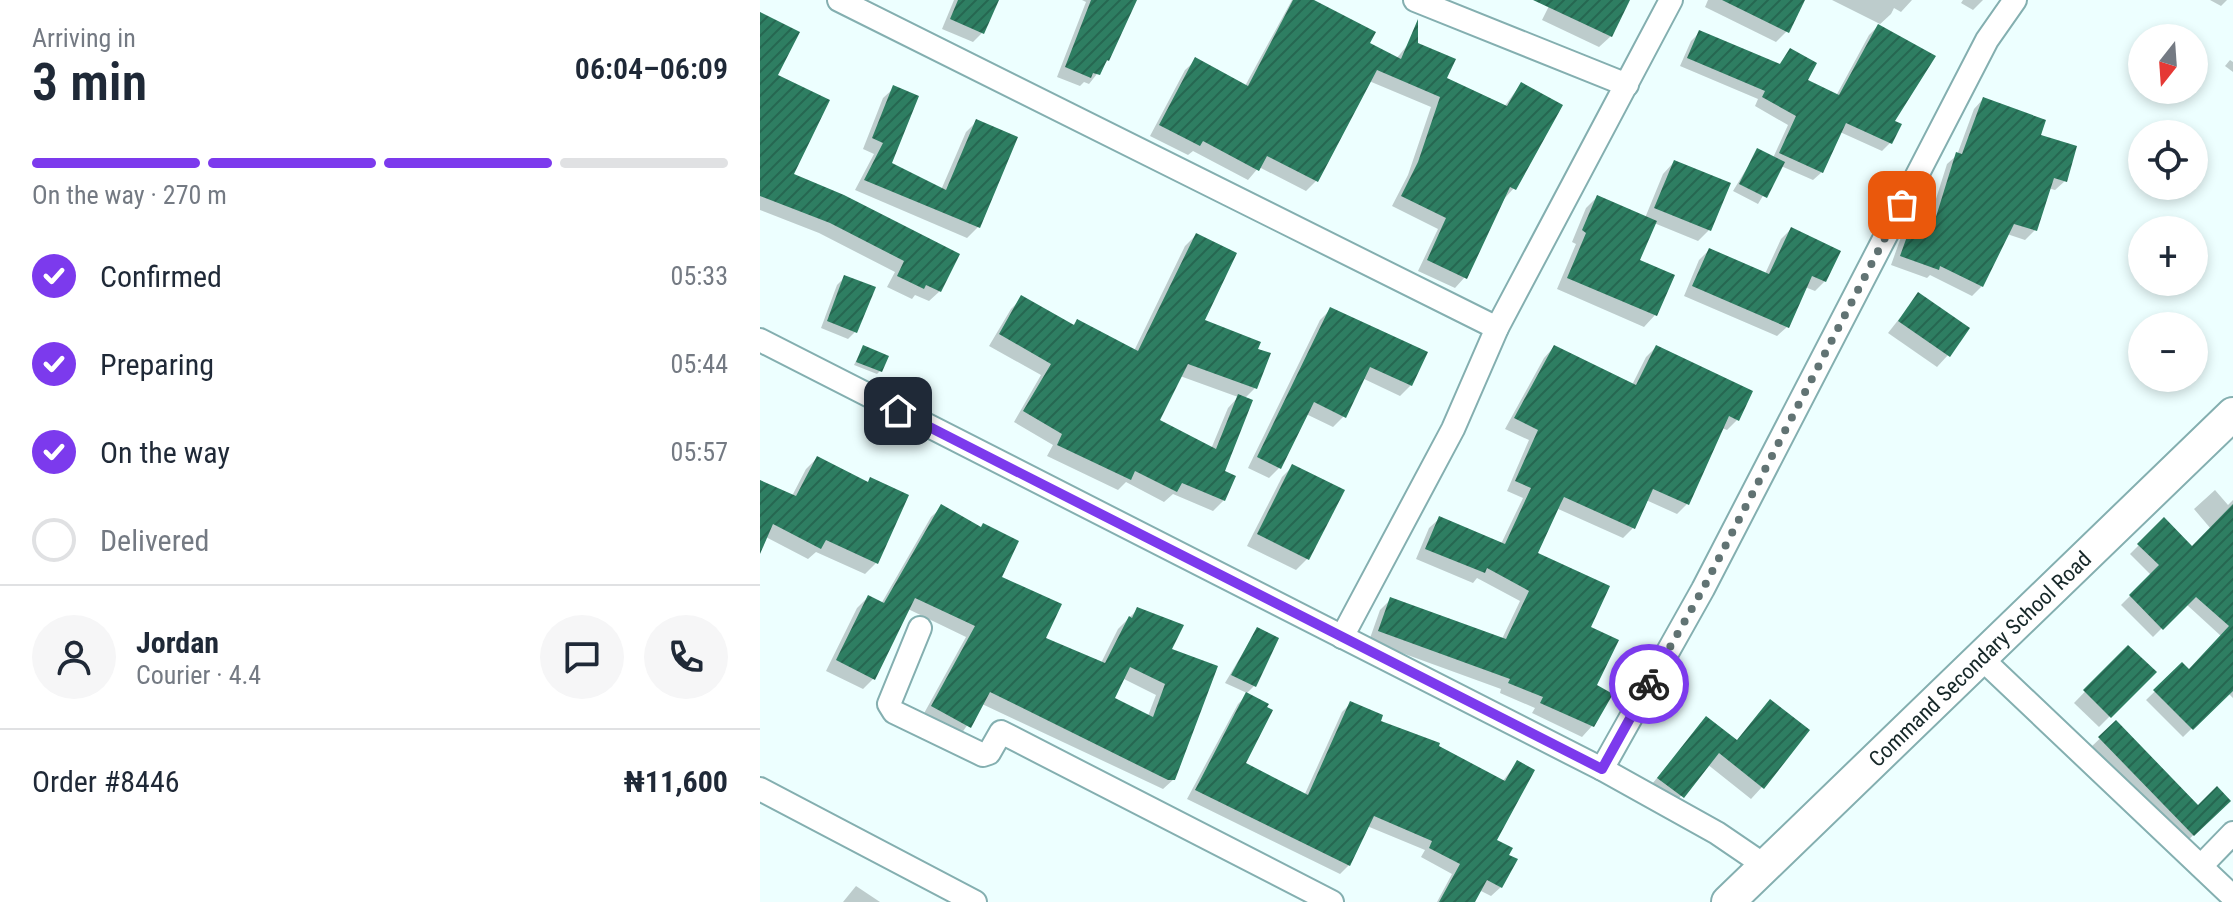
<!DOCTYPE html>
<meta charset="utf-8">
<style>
body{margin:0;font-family:"Roboto Condensed",sans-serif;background:#f6f6f7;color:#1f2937;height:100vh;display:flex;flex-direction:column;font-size:30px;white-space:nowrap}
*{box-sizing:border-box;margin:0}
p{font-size:26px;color:#747a83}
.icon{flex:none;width:44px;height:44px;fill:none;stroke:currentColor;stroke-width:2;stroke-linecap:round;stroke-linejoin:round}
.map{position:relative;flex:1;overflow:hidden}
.drawer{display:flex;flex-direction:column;background:#fff;width:760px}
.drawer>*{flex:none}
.needle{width:52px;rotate:197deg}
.buttons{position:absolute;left:1368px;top:24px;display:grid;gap:16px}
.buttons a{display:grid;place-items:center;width:80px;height:80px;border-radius:50%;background:#fff;box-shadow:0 4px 12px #0003;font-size:40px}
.pin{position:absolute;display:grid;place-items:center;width:68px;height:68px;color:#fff;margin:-34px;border-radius:16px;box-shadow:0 4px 12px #0006}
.courier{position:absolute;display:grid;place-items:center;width:80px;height:80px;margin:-40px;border:6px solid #7c3aed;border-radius:50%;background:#fff;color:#222;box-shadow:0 2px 10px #0007}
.head em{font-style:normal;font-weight:600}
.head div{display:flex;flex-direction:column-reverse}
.head{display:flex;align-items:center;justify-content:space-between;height:136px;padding:0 32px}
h1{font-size:52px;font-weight:600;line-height:60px}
.bar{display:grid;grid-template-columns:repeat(4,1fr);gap:12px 8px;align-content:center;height:96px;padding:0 32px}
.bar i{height:10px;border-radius:6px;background:#e0e1e3}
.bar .current{background:#7c3aed}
.bar p{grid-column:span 4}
.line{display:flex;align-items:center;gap:20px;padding:0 32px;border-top:2px solid #e0e1e3}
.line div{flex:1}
.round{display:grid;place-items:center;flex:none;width:84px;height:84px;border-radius:42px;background:#f6f6f7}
ol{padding:0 32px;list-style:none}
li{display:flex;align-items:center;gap:24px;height:88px}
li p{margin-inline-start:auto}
li .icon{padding:8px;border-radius:50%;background:#7c3aed;color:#fff;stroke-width:4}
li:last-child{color:#747a83}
li i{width:44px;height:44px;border:4px solid #e0e1e3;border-radius:50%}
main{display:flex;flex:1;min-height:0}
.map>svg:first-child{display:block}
.shadow{fill:#0003;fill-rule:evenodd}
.building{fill:url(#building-hatch);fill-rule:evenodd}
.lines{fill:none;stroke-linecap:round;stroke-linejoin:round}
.street-casing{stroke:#84afb0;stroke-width:26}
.secondary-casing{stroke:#84afb0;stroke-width:36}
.street{stroke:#fff;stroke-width:22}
.secondary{stroke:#fff;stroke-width:32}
.done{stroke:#617373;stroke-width:8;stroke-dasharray:0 14.4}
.route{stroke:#7c3aed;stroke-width:10}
.labels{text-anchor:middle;stroke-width:6;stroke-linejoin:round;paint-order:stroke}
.street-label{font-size:22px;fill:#162728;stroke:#edffff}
</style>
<main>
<section class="drawer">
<div class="head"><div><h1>3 min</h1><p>Arriving in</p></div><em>06:04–06:09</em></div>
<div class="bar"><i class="current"></i><i class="current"></i><i class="current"></i><i></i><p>On the way · 270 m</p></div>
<ol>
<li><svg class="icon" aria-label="check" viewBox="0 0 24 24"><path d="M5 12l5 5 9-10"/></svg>Confirmed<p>05:33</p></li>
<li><svg class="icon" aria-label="check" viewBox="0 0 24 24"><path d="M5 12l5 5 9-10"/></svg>Preparing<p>05:44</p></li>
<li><svg class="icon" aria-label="check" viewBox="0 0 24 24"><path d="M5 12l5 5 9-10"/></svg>On the way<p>05:57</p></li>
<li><i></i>Delivered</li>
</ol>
<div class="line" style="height:144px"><a class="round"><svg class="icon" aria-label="person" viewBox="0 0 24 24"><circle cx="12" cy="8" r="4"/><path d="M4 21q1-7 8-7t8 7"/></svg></a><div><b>Jordan</b><p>Courier · 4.4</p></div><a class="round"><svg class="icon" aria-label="chat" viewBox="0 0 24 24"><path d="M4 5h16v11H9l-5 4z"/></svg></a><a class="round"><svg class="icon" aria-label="phone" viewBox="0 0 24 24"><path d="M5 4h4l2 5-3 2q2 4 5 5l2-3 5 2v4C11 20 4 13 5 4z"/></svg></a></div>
<div class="line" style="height:104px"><div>Order #8446</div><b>₦11,600</b></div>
</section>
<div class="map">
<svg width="1473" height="902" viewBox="0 0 1473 902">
<defs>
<pattern id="building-hatch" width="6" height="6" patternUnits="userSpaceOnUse" patternTransform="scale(2)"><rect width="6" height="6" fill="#2e7e62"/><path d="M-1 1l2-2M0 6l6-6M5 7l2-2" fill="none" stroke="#266751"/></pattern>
</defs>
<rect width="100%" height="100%" fill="#edffff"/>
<g class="shadow">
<polygon points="194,0 236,0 223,32 213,42 182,29"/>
<polygon points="322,0 374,0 348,60 329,84 324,82 320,86 297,77 326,2"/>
<polygon points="532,0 550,0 608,43 636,59 650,42 685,79 744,107 761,84 754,188 744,199 705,277 695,288 658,271 678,229 632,206 648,175 671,107 609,81 556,181 546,191 499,167 488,180 433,151 428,155 390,136 425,70 436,60 485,86"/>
<polygon points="792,0 851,36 839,47 782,20"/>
<polygon points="948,0 1043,0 1027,31 1016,42 945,7"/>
<polygon points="1072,0 1152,0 1141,12 1134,8 1131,14 1118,26 1132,122 1130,143 1122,151 1080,132 1062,172 1053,180 1021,166 998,204 973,191 998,150 1013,158 1028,125 995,106 998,99 920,66 931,41 940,32 1018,66 1030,50 1045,81 1076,96 1109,35 1120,24"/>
<polygon points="1203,0 1223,0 1213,10 1201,3"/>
<polygon points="1450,0 1467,0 1461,6"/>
<polygon points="0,13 15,76 31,175 83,196 180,291 169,301 155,295 152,299 127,287 135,272 59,233 0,210"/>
<polygon points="1470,60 1473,62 1473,72 1465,66"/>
<polygon points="134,88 130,164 181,190 206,132 216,122 218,227 207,238 95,190 114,154 103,149 123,98"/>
<polygon points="1223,99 1278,136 1305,181 1295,190 1288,188 1275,230 1265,240 1247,234 1222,286 1212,296 1170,275 1167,278 1131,265 1145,226 1155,216 1169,221 1187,164 1197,155 1214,109"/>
<polygon points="914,162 949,230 938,241 894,223 877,261 912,276 895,315 884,327 797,289 816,244 812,242 826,208 837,197 885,218 903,174"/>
<polygon points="1031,229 1065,281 1055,291 1045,287 1027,327 1017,336 924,296 939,260 949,250 1005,274 1021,239"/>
<path d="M436 235 442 321 508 354 495 388 484 399 463 472 464 500 453 511 413 494 404 502 366 482 358 490 287 456 293 445 254 422 281 375 229 346 251 309 262 298 312 326 317 321 374 351 425 246ZM420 376 478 397 468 408 451 449 397 421Z"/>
<polygon points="85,277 96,331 88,339 61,328 77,285"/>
<polygon points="1158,295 1188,355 1177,367 1128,333"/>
<polygon points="571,309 651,385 640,396 602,378 584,416 573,427 546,414 519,468 509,478 488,468 560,320"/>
<polygon points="103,347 120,371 117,374 94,365"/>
<polygon points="794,347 872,385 886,357 896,347 977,420 967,430 962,428 927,504 917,514 886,500 873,528 863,538 796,508 775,554 828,628 834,686 850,695 832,726 822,737 772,713 775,708 740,693 741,689 609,641 620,610 630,600 742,639 760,601 717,578 713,583 656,559 669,528 680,518 741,544 763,498 747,491 769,440 745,429 784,358"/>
<polygon points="57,458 116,563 105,574 56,552 48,559 2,535 0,538 0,482 32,496 46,469"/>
<polygon points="533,466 547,559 536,570 487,546 522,477"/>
<polygon points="1455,490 1468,505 1473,500 1473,698 1468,693 1423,737 1386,700 1422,665 1429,672 1461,636 1426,604 1393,637 1361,605 1391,575 1370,554 1404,520 1432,549 1451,529 1434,509"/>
<path d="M182 507 283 639 341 663 358 629 378 609 409 650 414 779 403 789 222 704 199 737 162 717 206 637 148 609 114 678 103 689 66 671 97 608 108 597 121 604 171 517ZM362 678 396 695 388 716 352 699Z"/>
<polygon points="497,629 494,686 487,693 465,683"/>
<polygon points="1368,647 1394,672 1339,727 1314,703"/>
<polygon points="487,695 483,764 544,796 582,712 591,703 618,722 742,782 757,763 734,841 741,887 731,896 719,890 713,902 677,902 692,874 661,857 665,850 607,826 589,865 580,874 427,799 478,704"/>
<polygon points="946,719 1002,787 991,799 947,764 911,808 887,790"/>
<polygon points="1356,723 1438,807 1469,801 1422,846 1328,750"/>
<polygon points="96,886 120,902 83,902"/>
</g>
<g class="building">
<polygon points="198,0 239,0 224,34 190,19"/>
<polygon points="331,0 377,0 349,61 347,60 340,75 333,73 331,78 305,67"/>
<polygon points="533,0 554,0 616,32 610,43 641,59 658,19 658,43 696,59 687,78 747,106 761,82 803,105 756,190 750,187 707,279 667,260 686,218 641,196 658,162 680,97 617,70 558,182 507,156 499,171 443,141 440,146 399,125 435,57 488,86"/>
<polygon points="773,0 870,0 852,37"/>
<polygon points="962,0 1045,0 1029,33"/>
<polygon points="0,12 40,32 18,75 70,100 34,174 84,195 200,254 181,292 166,285 164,289 137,276 144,261 70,223 0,196"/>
<polygon points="1118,24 1176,56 1135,121 1142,124 1132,144 1086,123 1063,173 1019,153 1036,116 1002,97 1005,91 927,58 939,30 1020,64 1030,48 1057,63 1048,80 1079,95"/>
<polygon points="133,85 159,96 132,163 186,190 216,119 258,137 220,228 104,180 123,143 112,138"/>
<polygon points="1223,97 1286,120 1281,135 1317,146 1307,182 1294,178 1277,231 1254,224 1223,287 1180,266 1179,270 1140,256 1155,214 1175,220 1196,152 1202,154"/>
<polygon points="997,148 1025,162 1007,198 979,184"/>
<polygon points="914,160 971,183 951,231 894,208"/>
<polygon points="837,195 897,221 880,260 915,275 897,316 807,278 826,233 822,230"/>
<polygon points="1031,227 1081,251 1066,282 1052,276 1029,328 932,286 949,248 1009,274"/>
<polygon points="436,233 477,253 445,320 501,342 498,349 511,353 497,389 428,364 400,420 456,449 478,394 493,400 465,471 476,476 465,501 422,483 417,492 375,471 371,480 297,445 302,434 263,411 291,364 239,334 261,295 314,325 317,319 378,351"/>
<polygon points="84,275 116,287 97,333 67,321"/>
<polygon points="1158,292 1210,328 1190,357 1138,321"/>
<polygon points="570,307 668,352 652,386 610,367 586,418 554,402 521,469 497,457"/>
<polygon points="103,345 129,356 122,372 96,362"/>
<polygon points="794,345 876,385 896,345 993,391 979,421 969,416 929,505 893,489 875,529 804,497 801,503 778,553 850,586 831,627 859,640 837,685 853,694 834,727 780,703 783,697 748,683 750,679 618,631 630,597 746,639 769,591 727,568 725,573 665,549 679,516 745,544 771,488 755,481 778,430 754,418"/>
<polygon points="57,456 108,482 110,477 149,495 118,564 66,540 61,549 13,524 0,554 0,480 36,496"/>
<polygon points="532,464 585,490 549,560 497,534"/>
<path d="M181 504 221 527 223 523 259 541 242 577 302 604 286 638 345 663 369 616 372 618 377 607 424 625 412 649 458 666 415 780H408L230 692 211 728 171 706 215 626 155 598 115 680 76 660 108 595 124 603ZM370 667 405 684 393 717 355 698Z"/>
<polygon points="1473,504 1473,691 1433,730 1393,690 1422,662 1429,669 1469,626 1436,597 1403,630 1369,595 1399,565 1377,544 1404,517 1432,546"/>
<polygon points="497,627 519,638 496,687 471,675"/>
<polygon points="1368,645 1397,672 1351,718 1323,690"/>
<polygon points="486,692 509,704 507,707 513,710 486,763 548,795 590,701 623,715 621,721 680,743 679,746 745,781 757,760 775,770 737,840 753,848 749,855 758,859 742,888 727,880 715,902 679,902 700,864 669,848 672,841 614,816 590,866 435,790"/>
<polygon points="1010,699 1050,730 1004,789 959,753 924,798 897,778 946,716 977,740"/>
<polygon points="1356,720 1438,805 1457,786 1471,801 1434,836 1338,737"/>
</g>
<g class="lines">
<g class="street-casing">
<g id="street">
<polyline points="79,0 737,328"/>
<polyline points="655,0 867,85"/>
<polyline points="0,340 842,769 957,833 1004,865"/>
<polyline points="160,628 129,704 134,712 223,755 229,753 241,732 572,902"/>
<polyline points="582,637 693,429 737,328 911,0"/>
<polyline points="1219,656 1473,897"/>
<polyline points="842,769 943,589 1227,40 1255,0"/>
<polyline points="0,789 215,902"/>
<polyline points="1441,866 1473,833"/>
</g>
</g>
<g class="secondary-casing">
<g id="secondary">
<path id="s1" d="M968 902 1473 414"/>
</g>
</g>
<use href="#street" class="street"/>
<use href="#secondary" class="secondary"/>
</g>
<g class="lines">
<polyline class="done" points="889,684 943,589 1142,205"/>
<polyline class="route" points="138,411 842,769 889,684"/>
</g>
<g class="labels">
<g class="street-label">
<text dy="8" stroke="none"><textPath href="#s1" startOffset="350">Command Secondary School Road</textPath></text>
</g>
</g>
</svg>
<div class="buttons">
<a><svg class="needle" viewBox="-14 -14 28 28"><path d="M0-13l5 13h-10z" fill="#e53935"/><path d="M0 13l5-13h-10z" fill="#747a83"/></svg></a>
<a><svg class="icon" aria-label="locate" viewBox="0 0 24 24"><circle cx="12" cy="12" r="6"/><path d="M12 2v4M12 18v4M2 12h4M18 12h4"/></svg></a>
<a>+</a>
<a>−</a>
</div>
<div class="pin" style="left:1142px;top:205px;background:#ea580c"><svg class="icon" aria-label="bag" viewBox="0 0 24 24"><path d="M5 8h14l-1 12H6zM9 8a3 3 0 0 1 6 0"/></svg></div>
<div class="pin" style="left:138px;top:411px;background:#1f2937"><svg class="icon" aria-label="home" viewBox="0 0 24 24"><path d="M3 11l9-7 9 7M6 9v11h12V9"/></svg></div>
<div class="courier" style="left:889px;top:684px"><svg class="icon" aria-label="bike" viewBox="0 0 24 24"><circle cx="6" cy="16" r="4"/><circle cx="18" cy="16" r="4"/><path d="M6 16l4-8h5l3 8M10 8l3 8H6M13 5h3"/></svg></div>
</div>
</main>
